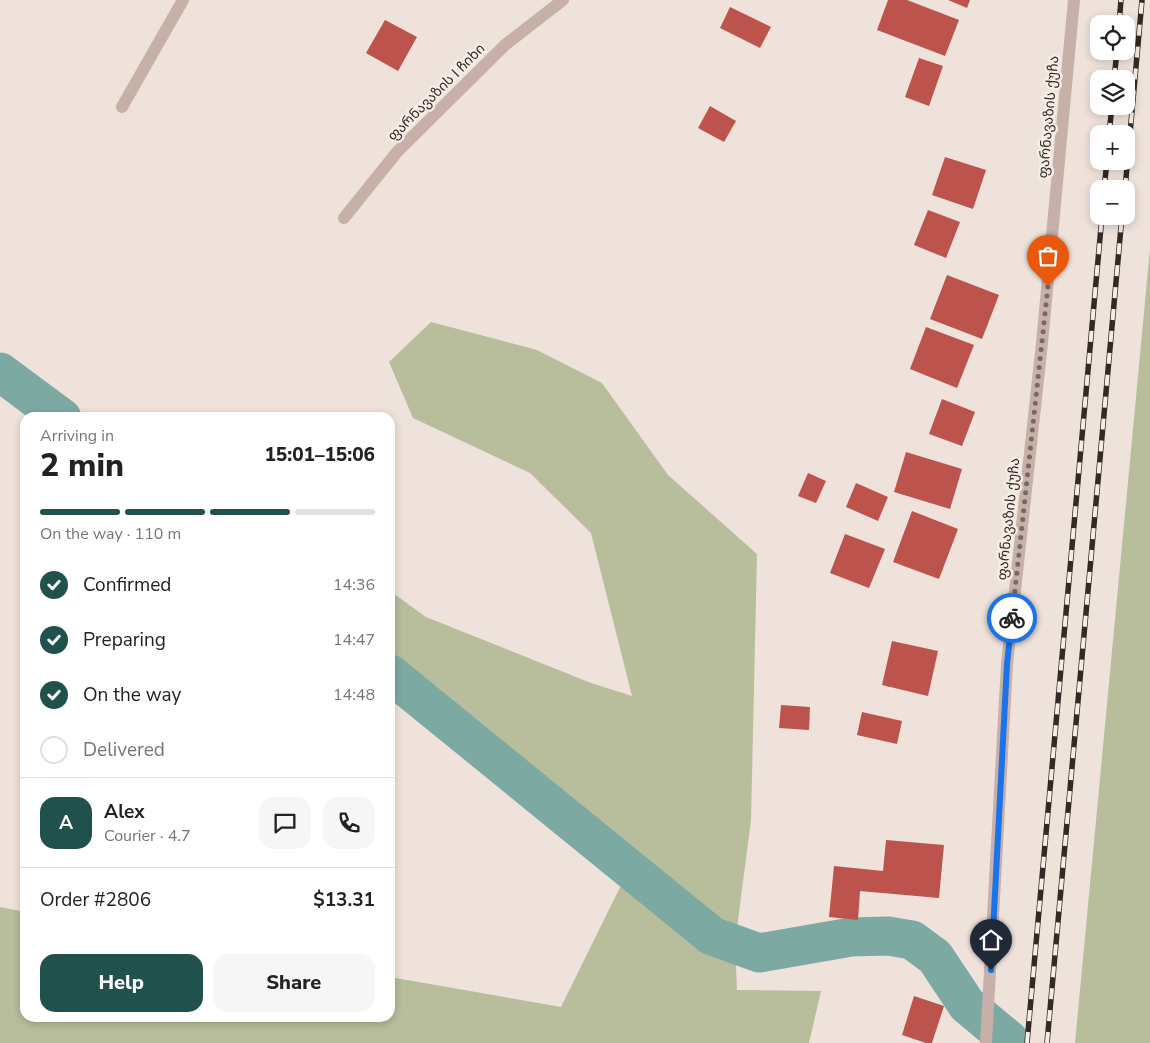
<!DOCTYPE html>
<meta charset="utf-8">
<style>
body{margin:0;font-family:"Nunito Sans","Noto Sans Georgian",sans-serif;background:#f6f6f6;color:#222;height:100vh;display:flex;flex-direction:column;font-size:19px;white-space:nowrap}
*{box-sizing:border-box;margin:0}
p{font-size:16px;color:#767676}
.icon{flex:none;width:28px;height:28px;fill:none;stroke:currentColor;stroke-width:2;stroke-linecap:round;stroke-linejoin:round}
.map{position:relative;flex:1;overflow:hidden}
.side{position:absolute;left:20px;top:412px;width:375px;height:610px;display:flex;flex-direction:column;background:#fff;border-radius:15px;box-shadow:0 2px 8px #0003}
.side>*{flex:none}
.fabs{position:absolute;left:1090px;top:15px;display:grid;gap:10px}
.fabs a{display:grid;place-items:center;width:45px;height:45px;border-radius:10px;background:#fff;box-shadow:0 2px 8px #0003;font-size:25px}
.pin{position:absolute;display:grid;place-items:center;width:42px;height:42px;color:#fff;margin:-51px -21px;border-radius:50% 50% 50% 0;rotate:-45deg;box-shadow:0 0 5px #0007}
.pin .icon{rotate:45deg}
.courier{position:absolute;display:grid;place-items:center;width:50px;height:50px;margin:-25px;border:4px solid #1a73e8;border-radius:50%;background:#fff;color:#222;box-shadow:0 1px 6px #0007}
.overview em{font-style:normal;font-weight:800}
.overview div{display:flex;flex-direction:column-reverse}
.overview{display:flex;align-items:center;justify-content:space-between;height:85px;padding:0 20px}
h1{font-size:32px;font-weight:800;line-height:38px}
.bar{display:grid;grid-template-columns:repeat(4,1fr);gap:8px 5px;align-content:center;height:60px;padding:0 20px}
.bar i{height:6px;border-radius:4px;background:#e0e0e0}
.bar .current{background:#21514c}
.bar p{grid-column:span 4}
.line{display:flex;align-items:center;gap:12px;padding:0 20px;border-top:1px solid #e0e0e0}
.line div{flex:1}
.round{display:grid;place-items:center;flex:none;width:52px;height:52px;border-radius:15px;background:#f6f6f6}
ol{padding:0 20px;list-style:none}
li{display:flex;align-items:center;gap:15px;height:55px}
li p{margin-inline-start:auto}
li .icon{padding:5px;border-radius:50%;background:#21514c;color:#fff;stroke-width:4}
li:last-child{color:#767676}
li i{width:28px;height:28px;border:2px solid #e0e0e0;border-radius:50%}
.button{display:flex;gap:10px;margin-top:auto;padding:10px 20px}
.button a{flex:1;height:58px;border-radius:15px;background:#21514c;color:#fff;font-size:20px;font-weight:800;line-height:58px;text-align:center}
.button a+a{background:#f6f6f6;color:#222}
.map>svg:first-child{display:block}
.green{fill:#b8bd9c}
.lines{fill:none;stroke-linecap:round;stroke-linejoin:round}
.river{stroke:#7caaa3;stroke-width:39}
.building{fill:#bc534c}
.lane{stroke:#c6b0a8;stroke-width:12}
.street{stroke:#c6b0a8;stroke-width:12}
.rail-casing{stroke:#332927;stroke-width:5.5}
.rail{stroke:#f7ede6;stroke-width:4;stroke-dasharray:11;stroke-linecap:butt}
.done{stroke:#756a66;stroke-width:5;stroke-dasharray:0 9}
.route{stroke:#1a73e8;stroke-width:6}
.labels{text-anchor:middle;stroke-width:5;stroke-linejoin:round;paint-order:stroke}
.street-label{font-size:14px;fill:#332927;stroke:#f7ede6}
</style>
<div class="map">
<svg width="1150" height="1043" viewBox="0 0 1150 1043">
<rect width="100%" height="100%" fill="#efe2db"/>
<g class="green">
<polygon points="1150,249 1150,1043 1075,1043"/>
<polygon points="431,322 537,350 602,383 668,475 757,554 751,820 735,944 737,990 821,991 809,1043 0,1043 0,907 25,912 25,1018 390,1018 390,977 561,1007 629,869 390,674 390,591 426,617 591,683 632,696 591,533 530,473 413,418 389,362"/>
</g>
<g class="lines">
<g class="river">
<polyline points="0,372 62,418"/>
<polyline points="390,674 712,936 759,953 851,937 888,936 912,940 935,957 967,1005 1009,1040"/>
</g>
</g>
<g class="building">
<polygon points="888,0 907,0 959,20 945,56 877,30"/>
<polygon points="948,0 970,0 967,8"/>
<polygon points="730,7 771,27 760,48 720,28"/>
<polygon points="385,20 417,37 398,71 366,53"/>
<polygon points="919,58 943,66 929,106 905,97"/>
<polygon points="710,106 736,121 724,142 698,128"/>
<polygon points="945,157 986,170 973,209 932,195"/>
<polygon points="928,210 960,222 946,258 914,245"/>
<polygon points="947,275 999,295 982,339 930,319"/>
<polygon points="926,327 974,345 957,388 910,369"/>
<polygon points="942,399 975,412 962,446 929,434"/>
<polygon points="906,452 962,469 950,509 894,492"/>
<polygon points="808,473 826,481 816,503 798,496"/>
<polygon points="856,483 888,497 878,521 846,507"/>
<polygon points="912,511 958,529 939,579 893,562"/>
<polygon points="845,534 885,549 869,588 830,573"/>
<polygon points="892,641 938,651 928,696 882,685"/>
<polygon points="781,705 810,707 809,730 779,728"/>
<polygon points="862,712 902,721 897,744 857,735"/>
<polygon points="886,840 944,845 939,898 860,891 858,920 829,917 834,866 883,871"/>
<polygon points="914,996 944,1006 932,1043 926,1043 902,1035"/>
</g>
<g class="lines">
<polyline class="lane" points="344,218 397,152 505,45 563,0"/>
<g class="street">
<polyline points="122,107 183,0"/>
<polyline points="986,1043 1007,664 1042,343 1074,0"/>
</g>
<g class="rail-casing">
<g id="rail">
<polyline points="1119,24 1121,0"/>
<polyline points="1114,79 1117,51"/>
<polyline points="1109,134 1112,106"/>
<polyline points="1104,189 1107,161"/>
<polyline points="1125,189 1142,0"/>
<polyline points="1027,1043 1102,216"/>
<polyline points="1047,1043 1122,216"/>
</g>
</g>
<use href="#rail" class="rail"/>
</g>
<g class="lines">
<polyline class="done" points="1012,618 1048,286"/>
<polyline class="route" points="991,970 1007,664 1012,618"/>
</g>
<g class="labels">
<g class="street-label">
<text transform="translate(436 92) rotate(-45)" y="5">ფარნავაზის I ჩიხი</text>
<text transform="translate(1048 117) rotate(-85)" y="5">ფარნავაზის ქუჩა</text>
<text transform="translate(1008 519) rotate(-84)" y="5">ფარნავაზის ქუჩა</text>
</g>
</g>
</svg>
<div class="fabs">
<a><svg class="icon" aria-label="locate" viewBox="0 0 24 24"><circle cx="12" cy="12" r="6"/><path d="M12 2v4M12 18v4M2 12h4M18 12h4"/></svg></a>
<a><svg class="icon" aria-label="layers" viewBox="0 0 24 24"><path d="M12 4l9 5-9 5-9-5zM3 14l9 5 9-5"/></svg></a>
<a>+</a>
<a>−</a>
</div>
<div class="pin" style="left:1048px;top:286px;background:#ea580c"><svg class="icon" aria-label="bag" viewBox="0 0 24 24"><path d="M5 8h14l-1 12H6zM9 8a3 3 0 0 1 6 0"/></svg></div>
<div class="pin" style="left:991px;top:970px;background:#1f2937"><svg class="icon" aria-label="home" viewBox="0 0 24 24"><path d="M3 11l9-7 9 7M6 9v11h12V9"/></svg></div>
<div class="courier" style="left:1012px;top:618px"><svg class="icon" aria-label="bike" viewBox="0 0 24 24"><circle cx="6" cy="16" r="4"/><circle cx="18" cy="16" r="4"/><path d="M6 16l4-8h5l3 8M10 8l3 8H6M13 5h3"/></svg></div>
<section class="side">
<div class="overview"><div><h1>2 min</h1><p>Arriving in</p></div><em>15:01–15:06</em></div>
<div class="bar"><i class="current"></i><i class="current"></i><i class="current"></i><i></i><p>On the way · 110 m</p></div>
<ol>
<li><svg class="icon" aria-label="check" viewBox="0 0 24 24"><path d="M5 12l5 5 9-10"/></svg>Confirmed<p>14:36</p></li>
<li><svg class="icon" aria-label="check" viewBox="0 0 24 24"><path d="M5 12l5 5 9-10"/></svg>Preparing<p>14:47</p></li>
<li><svg class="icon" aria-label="check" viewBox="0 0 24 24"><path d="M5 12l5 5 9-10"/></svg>On the way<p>14:48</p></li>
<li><i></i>Delivered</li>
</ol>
<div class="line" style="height:90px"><b class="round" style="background:#21514c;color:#fff">A</b><div><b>Alex</b><p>Courier · 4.7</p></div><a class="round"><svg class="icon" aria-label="chat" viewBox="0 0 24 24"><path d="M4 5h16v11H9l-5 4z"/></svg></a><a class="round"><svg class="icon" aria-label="phone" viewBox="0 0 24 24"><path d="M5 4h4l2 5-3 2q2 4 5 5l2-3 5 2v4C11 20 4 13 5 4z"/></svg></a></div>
<div class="line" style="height:65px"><div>Order #2806</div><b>$13.31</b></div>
<div class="button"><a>Help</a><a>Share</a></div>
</section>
</div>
